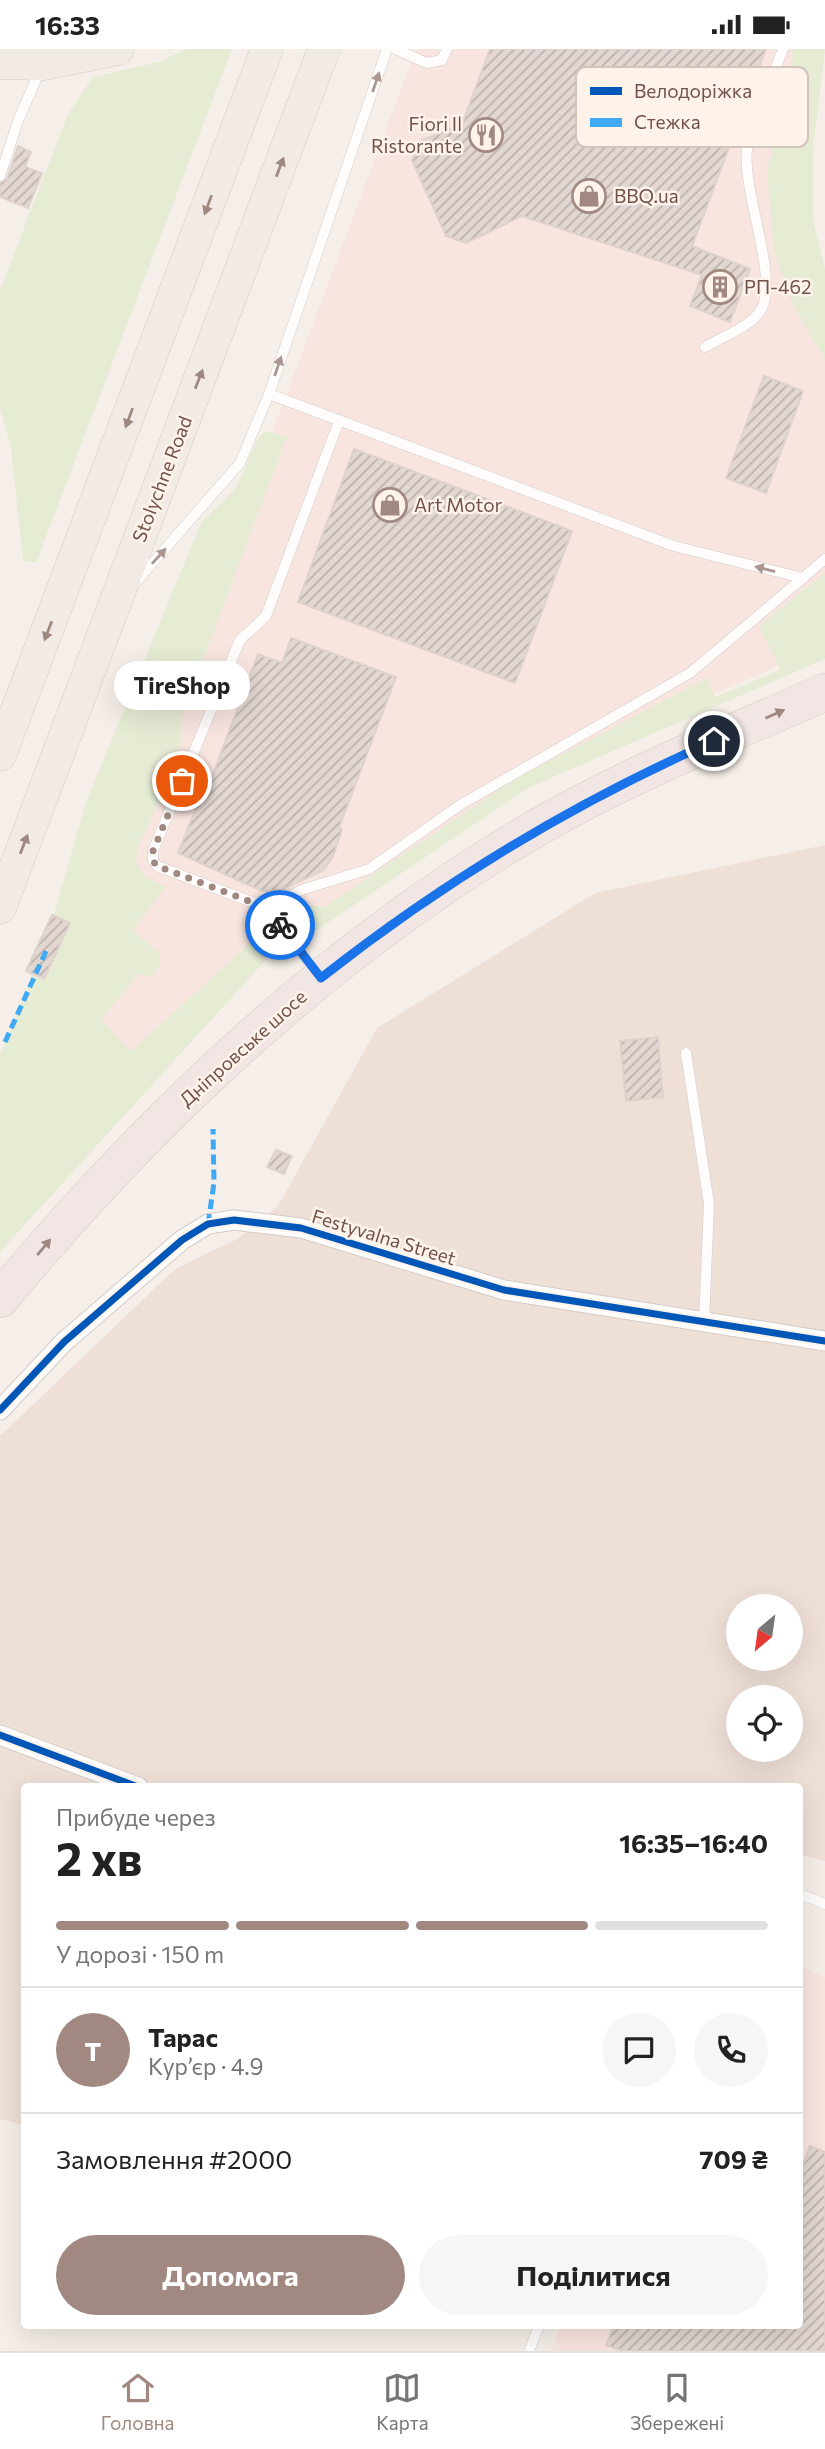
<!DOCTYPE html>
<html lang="uk">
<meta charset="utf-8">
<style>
body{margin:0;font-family:Commissioner,sans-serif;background:#f6f6f6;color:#222;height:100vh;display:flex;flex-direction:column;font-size:26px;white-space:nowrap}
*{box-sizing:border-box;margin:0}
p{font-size:23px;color:#767676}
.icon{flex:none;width:38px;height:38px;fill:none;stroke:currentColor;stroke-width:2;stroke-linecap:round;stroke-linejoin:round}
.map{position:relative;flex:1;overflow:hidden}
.details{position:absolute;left:21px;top:1734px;width:782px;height:546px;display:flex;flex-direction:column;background:#fff;border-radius:7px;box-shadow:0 7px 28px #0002}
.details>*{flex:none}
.needle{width:46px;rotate:209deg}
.controls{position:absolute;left:726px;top:1545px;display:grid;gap:14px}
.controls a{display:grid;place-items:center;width:77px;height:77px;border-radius:50%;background:#fff;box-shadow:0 7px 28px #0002;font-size:35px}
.pin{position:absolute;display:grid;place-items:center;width:60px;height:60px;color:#fff;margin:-30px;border:4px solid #fff;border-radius:50%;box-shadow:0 2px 7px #0007}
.courier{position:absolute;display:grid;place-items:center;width:70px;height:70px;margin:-35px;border:5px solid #1a73e8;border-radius:50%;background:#fff;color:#222;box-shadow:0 2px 9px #0007}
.bubble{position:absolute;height:49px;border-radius:24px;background:#fff;box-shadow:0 7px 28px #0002;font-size:23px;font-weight:700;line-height:49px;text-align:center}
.summary em{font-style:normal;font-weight:700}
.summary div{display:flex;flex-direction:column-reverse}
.summary{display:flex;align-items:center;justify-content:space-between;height:119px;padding:0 35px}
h1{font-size:46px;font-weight:700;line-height:52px}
.bar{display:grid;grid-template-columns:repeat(4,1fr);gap:10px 7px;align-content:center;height:84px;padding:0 35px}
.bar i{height:9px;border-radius:5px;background:#e0e0e0}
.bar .active{background:#a18982}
.bar p{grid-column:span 4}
.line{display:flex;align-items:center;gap:18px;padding:0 35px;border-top:2px solid #e0e0e0}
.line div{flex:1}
.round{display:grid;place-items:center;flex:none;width:74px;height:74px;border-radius:37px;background:#f6f6f6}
.action{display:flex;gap:14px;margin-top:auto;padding:14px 35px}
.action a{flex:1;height:80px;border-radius:42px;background:#a18982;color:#fff;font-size:28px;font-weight:700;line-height:80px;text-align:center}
.action a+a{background:#f6f6f6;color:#222}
.status{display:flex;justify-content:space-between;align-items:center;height:49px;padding:0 35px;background:#fff;direction:ltr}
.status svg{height:19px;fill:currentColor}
.dock{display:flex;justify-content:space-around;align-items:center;height:98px;border-top:2px solid #e0e0e0;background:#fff;font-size:19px;color:#767676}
.dock a{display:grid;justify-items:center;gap:4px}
.dock .active{color:#a18982}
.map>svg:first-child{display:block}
.residential{fill:#efe0d7;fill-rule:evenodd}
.commercial{fill:#f9e5e0}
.green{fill:#e6ecd4}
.building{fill:url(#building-hatch);stroke:#dfd1cc;stroke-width:2}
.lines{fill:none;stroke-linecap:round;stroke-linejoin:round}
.lane-casing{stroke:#d4cbc7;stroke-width:11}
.street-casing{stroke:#d4cbc7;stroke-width:21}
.primary-casing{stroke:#d5cac5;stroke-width:33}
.highway-casing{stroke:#d5cac5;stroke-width:38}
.lane{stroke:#fefdfc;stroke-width:10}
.street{stroke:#fefdfc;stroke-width:19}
.primary{stroke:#f2ebe5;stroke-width:32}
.highway{stroke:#f1e6e4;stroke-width:37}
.quiet{stroke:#3fa9f5;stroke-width:5;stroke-dasharray:10 5;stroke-linecap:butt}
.cycleway-casing{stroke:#fef3ea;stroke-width:11}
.cycleway{stroke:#0057b8;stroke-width:7}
.oneway{fill:#ab9692}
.oneway2{fill:#9f8881}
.oneway3{fill:#9f8681}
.done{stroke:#a18982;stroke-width:7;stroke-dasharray:0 12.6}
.route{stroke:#1a73e8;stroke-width:9}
.labels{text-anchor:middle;stroke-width:5;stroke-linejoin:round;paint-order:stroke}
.poi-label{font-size:19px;fill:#73524b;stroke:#fef3ea;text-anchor:start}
.street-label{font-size:19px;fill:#73524b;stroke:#fef3ea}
.key{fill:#fef3ea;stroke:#d4c3ba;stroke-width:2}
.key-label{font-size:19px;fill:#73524b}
</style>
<div class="status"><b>16:33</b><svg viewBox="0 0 49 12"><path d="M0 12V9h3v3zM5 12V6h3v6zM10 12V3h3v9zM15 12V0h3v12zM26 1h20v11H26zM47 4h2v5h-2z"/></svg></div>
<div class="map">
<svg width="825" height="2302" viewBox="0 0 825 2302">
<defs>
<pattern id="building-hatch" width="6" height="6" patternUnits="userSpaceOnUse" patternTransform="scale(1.75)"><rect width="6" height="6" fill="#e2d7d1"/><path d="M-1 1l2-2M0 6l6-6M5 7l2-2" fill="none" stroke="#bcb1ac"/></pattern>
</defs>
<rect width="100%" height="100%" fill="#f6efe9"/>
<path class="residential" d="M825 796V1812L800 1806V1738H24V2076L0 2070V1387L175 1220 237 1190 278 1157 377 979 595 844ZM738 1558H791V1610H738ZM738 1648H791V1701H738Z"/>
<g class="commercial">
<polygon points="416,0 812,0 781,117 825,274 825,596 644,676 514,742 317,869 130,1013 36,948 159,684"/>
<polygon points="800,1918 825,1928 825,2302 551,2302 561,2277 800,2277"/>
</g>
<g class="green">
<polygon points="186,0 232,0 36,514 23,511 11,399 0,359 0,241 68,65 93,28 159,13"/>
<polygon points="794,0 825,0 813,101 813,172 825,220 825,311 793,256 774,203 767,124"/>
<polygon points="266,382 287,388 182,667 179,708 139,796 136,812 145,827 166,838 133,881 160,904 159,918 151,928 139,925 101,971 131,1002 249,895 257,895 264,903 264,913 0,1203 0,1006 46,893 86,753 201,474 235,440 260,386"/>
<polygon points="825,524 825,610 530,738 317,881 304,882 292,866 297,855 324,858 515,730 707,629 715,648 780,621 759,577"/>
</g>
<g class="building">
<polygon points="490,0 766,0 692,197 750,220 730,273 690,257 702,226 522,167 466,194 446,187 412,111 420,92 462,75"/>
<polygon points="18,97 31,103 25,118 42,124 28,159 0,148 0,134 7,130"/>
<polygon points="764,327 803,342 766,444 726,429"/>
<polygon points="354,400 572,482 515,634 298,553"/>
<polygon points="291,589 396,628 339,779 342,780 334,805 324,821 281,841 262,842 178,804 207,732 210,733 258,605 282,614"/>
<polygon points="52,866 70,874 44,930 26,922"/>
<polygon points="658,988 663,1048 626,1052 620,992"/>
<polygon points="276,1101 292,1107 284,1125 267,1118"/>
<polygon points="810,2097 825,2103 825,2302 623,2302 606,2296 614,2277 800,2277 800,2123"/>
</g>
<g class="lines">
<g class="lane-casing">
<g id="lane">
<polyline points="395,0 427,14 442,11 447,0"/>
<polyline points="0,127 18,72 41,19"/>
<path d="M705 298C722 288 753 277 762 259 778 226 742 142 747 100 750 74 773 27 783 0"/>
<polyline points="269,345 674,497 803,529 825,510"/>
<polyline points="135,534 240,414 269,345 387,0"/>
<polyline points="273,868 283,852 301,841 369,820 460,756 690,624 803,529"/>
<polyline points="318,924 262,857 157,817 153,812 153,802 240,591 266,567 339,372"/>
<polyline points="686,1004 709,1155 704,1273"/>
<polyline points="800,1845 825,1855"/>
<polyline points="529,2302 539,2277"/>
</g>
</g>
<g class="street-casing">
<g id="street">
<polyline points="0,1361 64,1293 182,1191 208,1175 234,1171 301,1179 504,1241 825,1292"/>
<polyline points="0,1686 138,1738"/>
</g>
</g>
<g class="primary-casing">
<g id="primary">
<polyline points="0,14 43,15 118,0"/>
<polyline points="0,706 267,0"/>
<polyline points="0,859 324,0"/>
</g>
</g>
<g class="highway-casing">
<path id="highway" d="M0 1250C153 1066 330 899 538 778 630 725 729 686 825 643"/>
</g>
<use href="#lane" class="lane"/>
<use href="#street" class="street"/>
<use href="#primary" class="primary"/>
<use href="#highway" class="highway"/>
<g class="quiet">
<polyline points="5,993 46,902"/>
<polyline points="208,1175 214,1134 213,1080"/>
</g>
<g class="cycleway-casing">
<g id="cycleway">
<polyline points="0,1361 64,1293 182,1191 208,1175 234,1171 301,1179 504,1241 825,1292"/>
<polyline points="0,1686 138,1738"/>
</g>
</g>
<use href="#cycleway" class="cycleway"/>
</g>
<defs><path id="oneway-solid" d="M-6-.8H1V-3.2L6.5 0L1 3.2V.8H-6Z" transform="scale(1.75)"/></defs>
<g class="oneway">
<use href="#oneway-solid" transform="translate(376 33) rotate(-71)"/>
<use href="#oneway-solid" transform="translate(278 317) rotate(-71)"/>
<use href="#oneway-solid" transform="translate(159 507) rotate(-48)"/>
<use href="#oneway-solid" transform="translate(765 520) rotate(-166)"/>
</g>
<g class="oneway2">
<use href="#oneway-solid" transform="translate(280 118) rotate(-69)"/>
<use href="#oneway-solid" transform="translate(208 156) rotate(110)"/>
<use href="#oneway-solid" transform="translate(199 330) rotate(-69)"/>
<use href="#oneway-solid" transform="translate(129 369) rotate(110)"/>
<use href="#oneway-solid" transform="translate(48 582) rotate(111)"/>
<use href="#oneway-solid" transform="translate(24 795) rotate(-69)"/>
</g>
<g class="oneway3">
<use href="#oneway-solid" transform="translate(775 665) rotate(-24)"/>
<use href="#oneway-solid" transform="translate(44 1198) rotate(-50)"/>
</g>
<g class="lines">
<polyline class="done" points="182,732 153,802 153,812 157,817 262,857 280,876"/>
<path class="route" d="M280 876 321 929C443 833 571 755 714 692"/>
</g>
<defs>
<g id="restaurant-ring" transform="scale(1.75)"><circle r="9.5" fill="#fef3ea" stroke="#a18982" stroke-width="1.5"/><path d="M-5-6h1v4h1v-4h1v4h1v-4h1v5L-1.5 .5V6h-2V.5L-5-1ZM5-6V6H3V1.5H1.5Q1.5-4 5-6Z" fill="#a18982"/></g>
<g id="shop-ring" transform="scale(1.75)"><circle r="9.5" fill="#fef3ea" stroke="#a18982" stroke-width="1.5"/><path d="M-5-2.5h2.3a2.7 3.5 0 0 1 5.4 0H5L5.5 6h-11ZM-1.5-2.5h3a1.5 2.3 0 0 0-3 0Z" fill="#a18982"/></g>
<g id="building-ring" transform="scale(1.75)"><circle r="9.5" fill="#fef3ea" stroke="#a18982" stroke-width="1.5"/><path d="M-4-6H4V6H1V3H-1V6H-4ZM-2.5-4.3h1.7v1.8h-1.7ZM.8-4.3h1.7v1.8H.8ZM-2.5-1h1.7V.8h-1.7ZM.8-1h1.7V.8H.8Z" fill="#a18982"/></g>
</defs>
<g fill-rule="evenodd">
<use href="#restaurant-ring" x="486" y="86"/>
<use href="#shop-ring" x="589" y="147"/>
<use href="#building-ring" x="720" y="238"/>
<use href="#shop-ring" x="390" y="456"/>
</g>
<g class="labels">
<g class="poi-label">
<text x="462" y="82" text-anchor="end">Fiori Il<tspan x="462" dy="22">Ristorante</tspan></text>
<text x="614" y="154">BBQ.ua</text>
<text x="744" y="245">РП-462</text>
<text x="414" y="463">Art Motor</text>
</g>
<g class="street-label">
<text transform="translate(162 430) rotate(-69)" y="7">Stolychne Road</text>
<text transform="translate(243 999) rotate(-42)" y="7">Дніпровське шосе</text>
<text transform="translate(384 1188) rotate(17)" y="7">Festyvalna Street</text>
</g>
</g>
<rect x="576" y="18" width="232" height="80" rx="10" class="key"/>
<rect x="590" y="38" width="32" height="8" fill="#0057b8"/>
<rect x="590" y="69" width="32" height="9" fill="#3fa9f5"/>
<g class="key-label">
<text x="634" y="49">Велодоріжка</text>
<text x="634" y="80">Стежка</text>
</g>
</svg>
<div class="controls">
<a><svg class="needle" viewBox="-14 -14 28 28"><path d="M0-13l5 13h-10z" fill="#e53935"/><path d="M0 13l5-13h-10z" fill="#767676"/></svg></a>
<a><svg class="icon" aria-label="locate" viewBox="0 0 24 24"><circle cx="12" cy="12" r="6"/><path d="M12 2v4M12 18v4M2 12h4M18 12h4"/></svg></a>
</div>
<div class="pin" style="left:182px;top:732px;background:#ea580c"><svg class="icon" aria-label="bag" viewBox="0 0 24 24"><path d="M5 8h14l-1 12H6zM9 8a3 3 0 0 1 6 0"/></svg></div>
<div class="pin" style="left:714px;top:692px;background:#1f2937"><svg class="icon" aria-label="home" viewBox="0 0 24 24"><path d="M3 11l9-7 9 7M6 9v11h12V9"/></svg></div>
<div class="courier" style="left:280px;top:876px"><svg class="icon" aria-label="bike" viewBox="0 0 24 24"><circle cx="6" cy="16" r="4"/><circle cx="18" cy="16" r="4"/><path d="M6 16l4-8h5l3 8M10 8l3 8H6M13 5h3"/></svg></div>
<div class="bubble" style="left:114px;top:612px;width:136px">TireShop</div>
<section class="details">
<div class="summary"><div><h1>2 хв</h1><p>Прибуде через</p></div><em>16:35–16:40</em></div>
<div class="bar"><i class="active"></i><i class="active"></i><i class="active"></i><i></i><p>У дорозі · 150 m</p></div>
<div class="line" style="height:126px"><b class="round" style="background:#a18982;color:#fff">Т</b><div><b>Тарас</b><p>Кур’єр · 4.9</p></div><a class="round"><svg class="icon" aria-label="chat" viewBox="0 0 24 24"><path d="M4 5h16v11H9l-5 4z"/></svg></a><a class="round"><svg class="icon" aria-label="phone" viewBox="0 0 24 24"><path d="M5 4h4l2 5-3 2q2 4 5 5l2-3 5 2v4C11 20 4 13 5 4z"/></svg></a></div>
<div class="line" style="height:91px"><div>Замовлення #2000</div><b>709 ₴</b></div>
<div class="action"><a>Допомога</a><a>Поділитися</a></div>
</section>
</div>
<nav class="dock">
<a class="active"><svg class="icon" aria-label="home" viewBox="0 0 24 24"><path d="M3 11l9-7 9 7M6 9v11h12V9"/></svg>Головна</a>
<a><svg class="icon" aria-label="map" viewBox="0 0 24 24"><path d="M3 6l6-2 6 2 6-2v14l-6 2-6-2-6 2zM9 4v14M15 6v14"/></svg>Карта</a>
<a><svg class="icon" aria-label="saved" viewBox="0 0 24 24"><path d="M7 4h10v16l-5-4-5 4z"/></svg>Збережені</a>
</nav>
